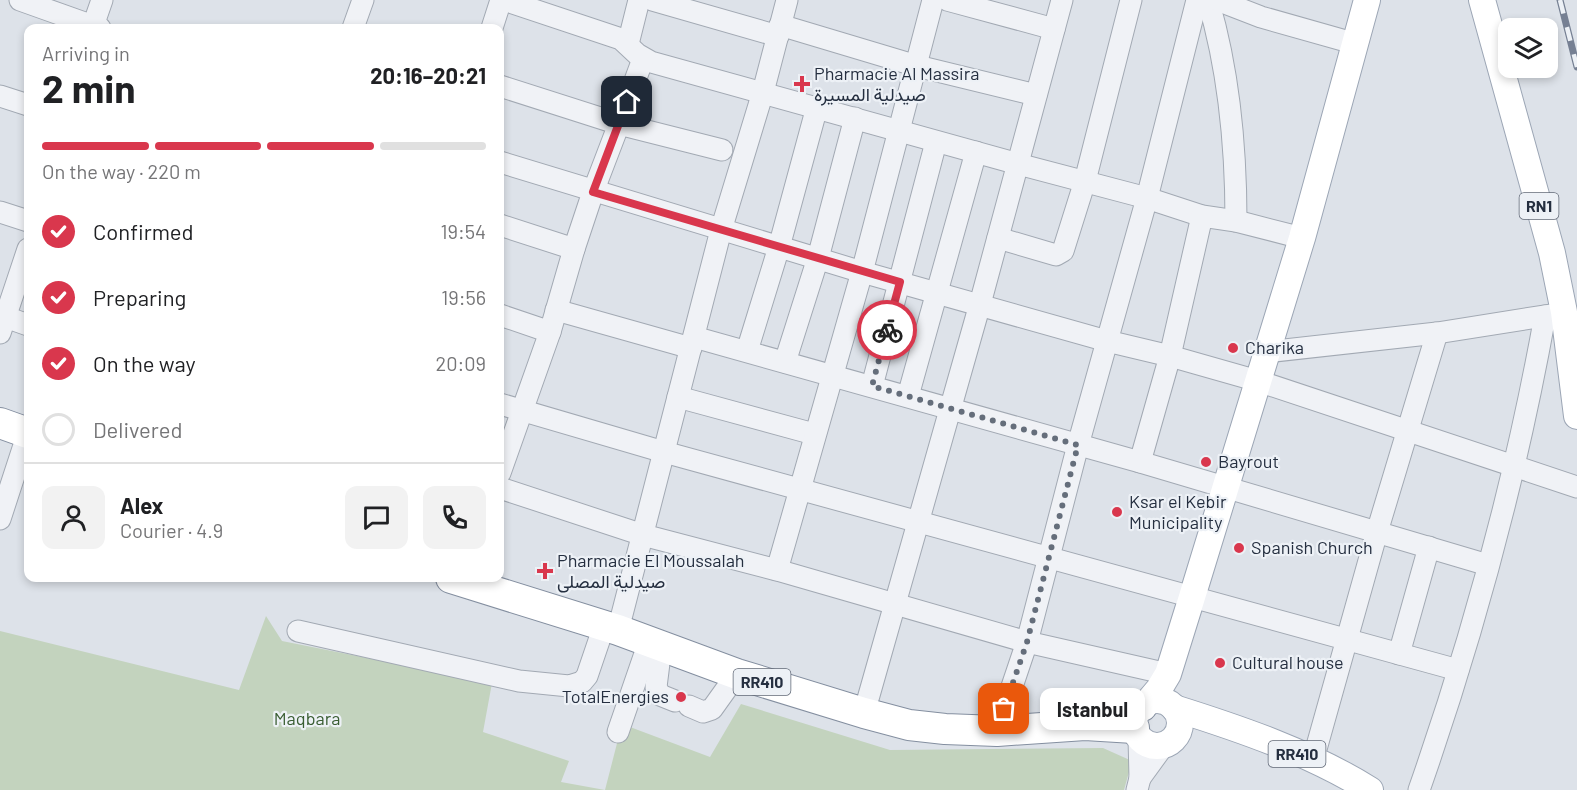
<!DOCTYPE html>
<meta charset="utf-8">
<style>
body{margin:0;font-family:Barlow,Vazirmatn,sans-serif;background:#f2f2f2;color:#202124;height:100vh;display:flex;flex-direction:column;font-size:22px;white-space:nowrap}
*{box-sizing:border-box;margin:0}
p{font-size:20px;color:#757577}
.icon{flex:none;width:33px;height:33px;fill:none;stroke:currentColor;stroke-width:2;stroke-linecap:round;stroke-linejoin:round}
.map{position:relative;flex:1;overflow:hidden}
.panel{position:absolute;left:24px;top:24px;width:480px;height:558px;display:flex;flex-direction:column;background:#fff;border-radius:12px;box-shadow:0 3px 9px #0003}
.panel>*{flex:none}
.fabs{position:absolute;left:1498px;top:18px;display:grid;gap:12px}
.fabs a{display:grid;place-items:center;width:60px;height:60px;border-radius:12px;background:#fff;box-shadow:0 3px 9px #0003;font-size:30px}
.pin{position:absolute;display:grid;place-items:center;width:51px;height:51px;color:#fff;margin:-26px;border-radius:12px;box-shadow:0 3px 9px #0006}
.courier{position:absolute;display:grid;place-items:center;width:60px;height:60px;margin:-30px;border:4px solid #d9374d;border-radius:50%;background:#fff;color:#222;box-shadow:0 2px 8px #0007}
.bubble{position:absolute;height:42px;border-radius:12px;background:#fff;box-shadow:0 3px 9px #0003;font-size:20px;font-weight:700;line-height:42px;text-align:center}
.head em{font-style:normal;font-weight:700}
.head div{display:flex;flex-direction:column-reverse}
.head{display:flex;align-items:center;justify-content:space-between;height:102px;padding:0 18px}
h1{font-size:39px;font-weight:700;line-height:45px}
.bar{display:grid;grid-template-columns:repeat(4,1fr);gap:9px 6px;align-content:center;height:72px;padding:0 18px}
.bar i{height:8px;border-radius:4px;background:#e0e0e0}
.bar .on{background:#d9374d}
.bar p{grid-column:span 4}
.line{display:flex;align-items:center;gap:15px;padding:0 18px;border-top:2px solid #e0e0e0}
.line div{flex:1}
.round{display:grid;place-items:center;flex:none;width:63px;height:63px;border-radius:12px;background:#f2f2f2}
ol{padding:0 18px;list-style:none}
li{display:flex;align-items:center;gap:18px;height:66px}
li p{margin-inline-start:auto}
li .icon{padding:6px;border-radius:50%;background:#d9374d;color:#fff;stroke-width:4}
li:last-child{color:#757577}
li i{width:33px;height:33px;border:3px solid #e0e0e0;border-radius:50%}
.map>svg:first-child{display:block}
.green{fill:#c3d3be}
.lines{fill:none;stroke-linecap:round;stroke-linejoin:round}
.minor-casing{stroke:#a2a9b3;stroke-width:23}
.major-casing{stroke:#9ca6b5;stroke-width:28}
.highway-casing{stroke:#848fa0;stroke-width:32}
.minor{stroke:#f0f2f6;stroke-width:21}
.major{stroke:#fff;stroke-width:26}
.highway{stroke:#fff;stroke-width:30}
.rail-casing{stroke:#768093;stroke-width:7}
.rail{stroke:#edf1f6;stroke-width:4.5;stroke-dasharray:14;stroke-linecap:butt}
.done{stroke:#656e7b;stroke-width:6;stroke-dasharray:0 10.8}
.route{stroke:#d9374d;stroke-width:8}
.poi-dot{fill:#d9374d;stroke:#edf1f6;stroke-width:2}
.labels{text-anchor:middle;stroke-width:4.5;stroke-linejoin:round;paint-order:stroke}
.shield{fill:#edf1f6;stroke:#616977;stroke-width:1.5}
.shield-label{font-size:16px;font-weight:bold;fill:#252f40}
.poi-label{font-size:18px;fill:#252f40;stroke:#edf1f6;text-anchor:start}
.park-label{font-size:18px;fill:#395d32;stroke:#edf1f6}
</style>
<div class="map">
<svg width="1577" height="790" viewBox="0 0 1577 790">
<rect width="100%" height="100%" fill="#dde2e9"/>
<polygon class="green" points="266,616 282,641 492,683 483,732 569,761 561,782 605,790 622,724 710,757 741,704 890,750 1103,748 1132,761 1124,790 0,790 0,631 239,690"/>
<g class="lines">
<g class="minor-casing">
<g id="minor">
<polyline points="20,0 93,26 93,28"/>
<polyline points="504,0 621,39 637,54 651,62 1018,164 1147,198 1202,216 1236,221 1302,238"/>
<polyline points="652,0 778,36"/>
<polyline points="947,0 1054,29"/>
<path d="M1208 0C1229 71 1236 147 1236 221"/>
<polyline points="1217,0 1261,17 1353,43"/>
<polyline points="780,25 917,66 1036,95"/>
<polyline points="100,28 93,26 102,0"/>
<polyline points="353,28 363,0"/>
<polyline points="492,28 501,0"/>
<polyline points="628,44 639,0"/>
<polyline points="643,59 619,124 722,150"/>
<polyline points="500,86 619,124 593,192 574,249 550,332 500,473"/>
<polyline points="0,96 28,105"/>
<polyline points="500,162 862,272 1107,341 1170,356 1258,381 1577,487"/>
<polyline points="0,212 28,221"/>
<polyline points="500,225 574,249"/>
<polyline points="998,238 1056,255 1063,251 1085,181 1131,0"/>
<polyline points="556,310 691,348"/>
<polyline points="0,315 28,325"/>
<polyline points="500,315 550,332"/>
<polyline points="0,333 28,249"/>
<polyline points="694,337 1140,462 1488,565"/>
<polyline points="747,351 779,247 817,107"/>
<polyline points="1266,352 1437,333 1557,314"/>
<polyline points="785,362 818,258 855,118"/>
<polyline points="872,386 936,142"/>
<polyline points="908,396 976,152"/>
<polyline points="678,397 814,434"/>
<polyline points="500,404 664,452 1458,670"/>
<polyline points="1140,462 1170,356 1202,216"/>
<polyline points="500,488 643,535 777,570 1027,642 1168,674"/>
<polyline points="0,519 28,433"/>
<polyline points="777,570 862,272 933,0"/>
<polyline points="618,630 721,230 763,92 787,0"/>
<polyline points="298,631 519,681 569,686 582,682 587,676 604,626"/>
<polyline points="661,647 656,687 660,695 675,701"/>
<polyline points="1399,654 1429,547"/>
<polyline points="689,706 703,712 712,709 737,674"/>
<polyline points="864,713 980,304 1062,0"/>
<polyline points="997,731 1027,642 1078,445 1147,198 1197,0"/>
<polyline points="618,732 649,642"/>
<polyline points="1313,760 1377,532 1437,333"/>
<polyline points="1140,778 1164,745"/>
<polyline points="1137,790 1140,778 1139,738"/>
<path d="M1419 790C1473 636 1516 477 1545 316"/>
</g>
</g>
<g class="major-casing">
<g id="major">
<polyline points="1482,0 1552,253 1564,312 1577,416"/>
<circle cx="1157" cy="723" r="23"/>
<polyline points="1148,702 1159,689 1168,674 1192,597 1302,238 1367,0"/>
<path d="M1174 708C1241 729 1311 753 1370 790"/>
</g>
</g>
<g class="highway-casing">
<g id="highway">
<polyline points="0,423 28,433"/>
<polyline points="451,578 618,630 737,674 864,713 909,725 945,729 997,731 1085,725 1134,728"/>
<polyline points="1098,719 1142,706"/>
</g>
</g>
<use href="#minor" class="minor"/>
<use href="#major" class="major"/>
<use href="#highway" class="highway"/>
<g class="rail-casing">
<polyline id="rail" points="1560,0 1577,67"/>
</g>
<use href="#rail" class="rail"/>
</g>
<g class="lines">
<polyline class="done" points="887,330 872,386 1078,445 1027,642 1004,709"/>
<polyline class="route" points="627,102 593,192 900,282 887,330"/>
</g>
<g class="poi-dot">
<path d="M799 75h6v6h6v6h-6v6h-6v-6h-6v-6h6z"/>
<circle cx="1233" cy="348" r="6"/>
<circle cx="1206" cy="462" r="6"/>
<circle cx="1117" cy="512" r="6"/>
<circle cx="1239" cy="548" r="6"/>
<path d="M542 562h6v6h6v6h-6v6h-6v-6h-6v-6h6z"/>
<circle cx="1220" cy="663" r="6"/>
<circle cx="681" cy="697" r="6"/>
</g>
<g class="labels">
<g class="shield">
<rect x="1519.5" y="193" width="39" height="26" rx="4.5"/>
<rect x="733.5" y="669" width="57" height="26" rx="4.5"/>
<rect x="1268.5" y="741" width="57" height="26" rx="4.5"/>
</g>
<g class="shield-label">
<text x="1539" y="212">RN1</text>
<text x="762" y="688">RR410</text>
<text x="1297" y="760">RR410</text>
</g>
<g class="poi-label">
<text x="814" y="80">Pharmacie Al Massira<tspan x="814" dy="21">صيدلية المسيرة</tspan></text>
<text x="1245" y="354">Charika</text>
<text x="1218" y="468">Bayrout</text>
<text x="1129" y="508">Ksar el Kebir<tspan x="1129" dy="21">Municipality</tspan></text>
<text x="1251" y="554">Spanish Church</text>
<text x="557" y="567">Pharmacie El Moussalah<tspan x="557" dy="21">صيدلية المصلى</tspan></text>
<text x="1232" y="669">Cultural house</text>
<text x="669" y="703" text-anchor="end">TotalEnergies</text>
</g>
<g class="park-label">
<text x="307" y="725">Maqbara</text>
</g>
</g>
</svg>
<div class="fabs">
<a><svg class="icon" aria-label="layers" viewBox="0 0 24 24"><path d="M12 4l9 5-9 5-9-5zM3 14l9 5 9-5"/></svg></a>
</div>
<div class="pin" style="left:1004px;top:709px;background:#ea580c"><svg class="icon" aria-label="bag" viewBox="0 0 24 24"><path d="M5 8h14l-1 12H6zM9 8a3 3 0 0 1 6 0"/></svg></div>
<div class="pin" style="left:627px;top:102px;background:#1f2937"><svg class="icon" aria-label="home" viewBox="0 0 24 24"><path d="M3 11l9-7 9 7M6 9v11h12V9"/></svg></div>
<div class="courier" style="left:887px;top:330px"><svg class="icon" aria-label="bike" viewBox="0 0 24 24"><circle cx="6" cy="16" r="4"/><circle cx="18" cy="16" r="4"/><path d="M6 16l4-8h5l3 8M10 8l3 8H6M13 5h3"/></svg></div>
<div class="bubble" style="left:1040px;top:688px;width:105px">Istanbul</div>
<section class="panel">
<div class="head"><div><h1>2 min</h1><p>Arriving in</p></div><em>20:16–20:21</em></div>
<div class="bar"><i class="on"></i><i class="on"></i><i class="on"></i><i></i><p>On the way · 220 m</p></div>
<ol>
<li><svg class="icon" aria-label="check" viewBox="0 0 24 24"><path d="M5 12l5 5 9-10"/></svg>Confirmed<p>19:54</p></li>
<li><svg class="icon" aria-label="check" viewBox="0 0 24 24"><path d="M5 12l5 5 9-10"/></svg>Preparing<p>19:56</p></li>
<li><svg class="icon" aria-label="check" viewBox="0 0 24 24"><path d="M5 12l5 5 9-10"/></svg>On the way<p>20:09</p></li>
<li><i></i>Delivered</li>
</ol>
<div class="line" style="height:108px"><a class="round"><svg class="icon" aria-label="person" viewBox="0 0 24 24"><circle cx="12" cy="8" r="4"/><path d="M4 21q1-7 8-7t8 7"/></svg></a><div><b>Alex</b><p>Courier · 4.9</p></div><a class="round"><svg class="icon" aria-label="chat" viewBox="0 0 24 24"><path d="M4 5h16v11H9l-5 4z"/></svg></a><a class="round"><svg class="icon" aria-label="phone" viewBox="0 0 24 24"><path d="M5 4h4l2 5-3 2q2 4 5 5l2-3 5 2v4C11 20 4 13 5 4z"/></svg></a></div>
</section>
</div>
